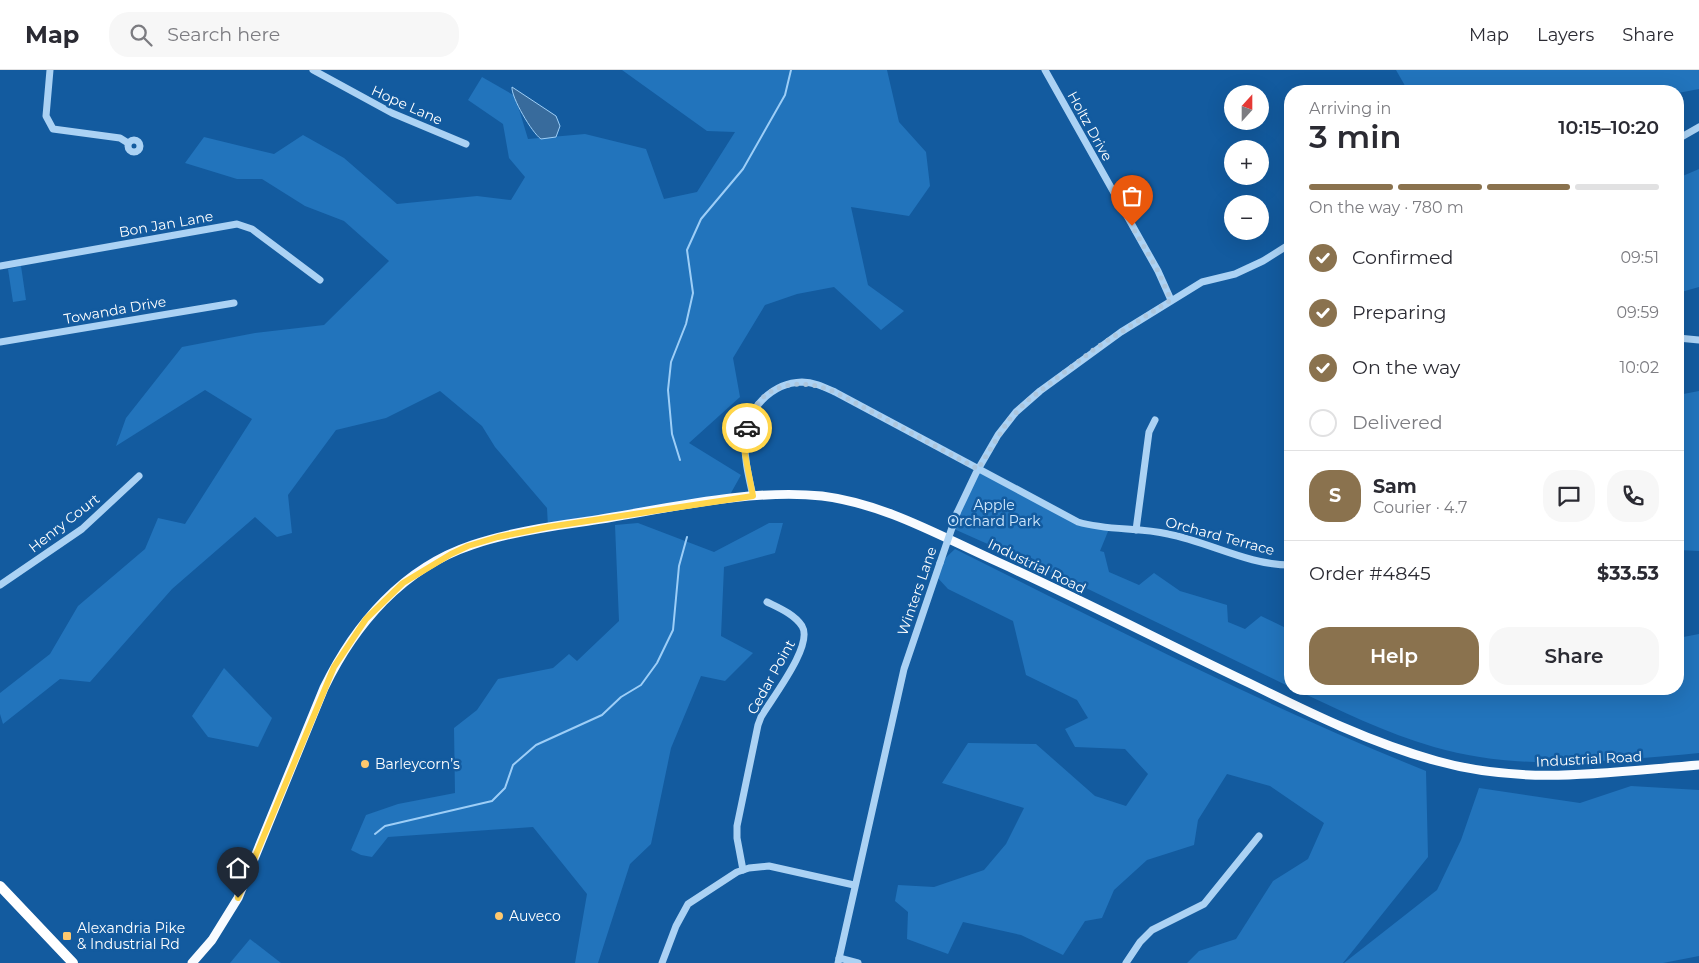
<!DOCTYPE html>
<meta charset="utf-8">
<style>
body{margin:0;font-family:Montserrat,sans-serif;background:#f7f7f7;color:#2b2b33;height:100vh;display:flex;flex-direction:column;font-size:19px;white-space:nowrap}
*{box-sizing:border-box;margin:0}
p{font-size:16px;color:#7c7c81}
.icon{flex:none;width:28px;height:28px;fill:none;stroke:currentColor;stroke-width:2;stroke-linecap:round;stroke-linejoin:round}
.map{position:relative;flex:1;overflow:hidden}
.drawer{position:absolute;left:1284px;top:15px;width:400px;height:610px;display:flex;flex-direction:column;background:#fff;border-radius:20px;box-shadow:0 5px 20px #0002}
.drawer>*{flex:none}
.needle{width:32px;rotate:21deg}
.fabs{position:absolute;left:1224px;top:15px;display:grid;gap:10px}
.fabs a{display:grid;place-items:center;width:45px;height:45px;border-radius:50%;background:#fff;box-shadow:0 5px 20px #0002;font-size:25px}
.pin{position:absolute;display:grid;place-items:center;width:42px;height:42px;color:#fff;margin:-51px -21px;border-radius:50% 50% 50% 0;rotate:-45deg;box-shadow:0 0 5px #0007}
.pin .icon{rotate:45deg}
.courier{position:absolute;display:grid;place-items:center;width:50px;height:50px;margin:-25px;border:4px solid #ffd54a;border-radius:50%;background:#fff;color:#222;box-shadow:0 1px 6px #0007}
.headline em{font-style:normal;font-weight:600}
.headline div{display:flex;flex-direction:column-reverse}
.headline{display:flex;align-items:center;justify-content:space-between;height:85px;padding:0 25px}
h1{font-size:32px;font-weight:600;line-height:38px}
.bar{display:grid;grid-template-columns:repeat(4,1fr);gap:8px 5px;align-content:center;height:60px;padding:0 25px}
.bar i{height:6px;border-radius:4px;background:#e1e1e2}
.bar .active{background:#8a724e}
.bar p{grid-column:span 4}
.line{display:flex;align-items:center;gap:12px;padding:0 25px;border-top:1px solid #e1e1e2}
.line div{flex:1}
.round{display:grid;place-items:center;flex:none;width:52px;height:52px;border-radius:20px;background:#f7f7f7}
ol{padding:0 25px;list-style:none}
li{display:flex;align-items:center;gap:15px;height:55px}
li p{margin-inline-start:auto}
li .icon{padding:5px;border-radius:50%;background:#8a724e;color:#fff;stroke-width:4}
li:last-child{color:#7c7c81}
li i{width:28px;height:28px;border:2px solid #e1e1e2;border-radius:50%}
.primary-button{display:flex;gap:10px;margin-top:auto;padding:10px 25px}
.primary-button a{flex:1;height:58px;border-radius:20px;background:#8a724e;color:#fff;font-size:20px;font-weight:600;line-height:58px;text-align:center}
.primary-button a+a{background:#f7f7f7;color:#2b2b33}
header{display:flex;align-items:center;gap:30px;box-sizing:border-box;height:70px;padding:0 25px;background:#fff;border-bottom:1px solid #e1e1e2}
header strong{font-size:24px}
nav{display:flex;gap:28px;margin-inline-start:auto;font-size:18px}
.search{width:350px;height:45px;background:#f7f7f7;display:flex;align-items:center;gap:12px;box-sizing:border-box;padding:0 18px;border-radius:20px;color:#7c7c81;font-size:19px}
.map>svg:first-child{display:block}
.green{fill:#2274bc}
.water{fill:#386b9c;stroke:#9dcef7}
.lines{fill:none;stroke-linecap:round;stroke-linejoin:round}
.stream{stroke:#9dcef7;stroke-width:2}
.minor{stroke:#abd2f4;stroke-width:7}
.major{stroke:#f8fbff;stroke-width:9}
.highway{stroke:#fff;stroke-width:10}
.minor-bridge{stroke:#abd2f4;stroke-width:7}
.done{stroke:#acc6dd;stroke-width:5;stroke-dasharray:0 9}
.route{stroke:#ffd54a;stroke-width:6}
.poi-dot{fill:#ffc96e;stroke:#135b9f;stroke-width:2}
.labels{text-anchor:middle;stroke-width:5;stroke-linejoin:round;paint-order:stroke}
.street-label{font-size:14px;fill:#fff;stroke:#135b9f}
.park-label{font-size:14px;fill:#d3eafe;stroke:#135b9f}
.poi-label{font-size:14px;fill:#fff;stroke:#135b9f;text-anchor:start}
</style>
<header>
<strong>Map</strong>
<div class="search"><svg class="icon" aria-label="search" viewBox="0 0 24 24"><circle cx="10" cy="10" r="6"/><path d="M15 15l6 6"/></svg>Search here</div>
<nav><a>Map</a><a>Layers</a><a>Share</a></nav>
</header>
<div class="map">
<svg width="1699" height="893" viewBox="0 0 1699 893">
<rect width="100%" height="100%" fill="#135b9f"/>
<g class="green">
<polygon points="622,0 887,0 899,52 926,82 930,116 909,146 851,137 868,215 904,241 881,260 834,217 797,224 765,235 733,288 740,327 689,373 741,405 727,430 548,457 547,438 495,377 482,356 440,321 386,348 336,360 288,425 292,463 277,467 255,447 172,519 90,612 60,609 3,654 0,644 0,623 50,584 78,536 145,479 158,448 185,454 252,349 205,320 116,376 126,348 182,277 255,263 324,255 389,191 344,151 305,136 262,109 237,109 185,93 204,67 274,84 303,65 344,88 397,134 477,126 511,130 525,107 509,88 503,54 468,30 482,7 515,26 528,69 585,64 646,79 664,129 697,122 735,62 707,61"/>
<polygon points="1396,0 1699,0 1699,19 1678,23 1408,21"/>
<polygon points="1699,99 1699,217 1678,223 1678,108"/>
<polygon points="21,196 26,230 13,232 8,199"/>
<polygon points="1699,321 1699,481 1678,480 1678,325"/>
<polygon points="978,399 1067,448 1109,459 1100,481 1104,482 1109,502 1139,515 1154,503 1180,521 1227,535 1228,552 1245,559 1261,546 1290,560 1290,617 1086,518 954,459"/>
<polygon points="638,453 714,482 769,453 783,453 775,483 724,497 721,566 753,583 725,611 701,606 671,678 651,774 630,794 598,893 575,893 587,824 533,757 388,767 372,787 361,785 351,780 366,745 398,734 455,723 454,658 477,640 498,609 553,598 569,584 577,591 619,551 615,455"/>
<path d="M955 479C1110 556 1265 636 1426 701L1428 787 1343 893H1187L1199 881 1236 869 1273 811 1308 789 1324 753 1270 716 1227 704 1198 750 1194 775 1147 790 1114 820 1102 848 1085 851 1063 885 1021 865 963 852 948 884 907 869 908 842 895 831 898 815 934 817 984 800 1006 774 1024 738 942 713 968 673 1036 674 1095 726 1126 736 1148 704 1125 679 1075 677 1065 659 1088 648 1077 630 1026 605 1013 551 948 519 936 506 940 493Z"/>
<path d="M1699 564V683C1612 691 1520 702 1434 677 1385 663 1340 640 1294 619H1678V568Z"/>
<polygon points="224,598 272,648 258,677 208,667 192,646"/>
<polygon points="1631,716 1699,720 1699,886 1663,893 1344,893 1437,820 1461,770 1479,718 1580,733"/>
<polygon points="250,869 281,893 230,893"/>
</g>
<path class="water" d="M512 17 556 46 560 56 556 67 541 69C532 63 511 27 512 17Z"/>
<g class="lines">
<g class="stream">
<polyline points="680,390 672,364 668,320 671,292 686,254 693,223 687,180 701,149 743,99 785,25 791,0"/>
<polyline points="375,764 385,756 492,731 505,718 513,695 536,675 602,645 621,627 641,615 657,593 673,560 679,496 687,467"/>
</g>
<g class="minor">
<polyline points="50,0 46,46 53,59 120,68 128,73"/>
<polyline points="313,0 392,43 466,74"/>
<polyline points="1045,0 1158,201 1171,230"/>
<polyline points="1678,69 1699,57"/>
<circle cx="134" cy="76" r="6"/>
<polyline points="0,196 237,154 252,159 320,210"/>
<polyline points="1678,268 1699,270"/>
<polyline points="0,272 234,233"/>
<path d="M753 426C749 408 744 389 745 369 746 340 771 313 802 312 814 312 824 317 835 322L1078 452C1108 461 1138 457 1168 464 1209 472 1248 495 1290 495"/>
<polyline points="957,443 976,403 998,365 1016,342 1040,321 1121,262 1202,212 1235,204 1263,191 1290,174"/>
<polyline points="1136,460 1149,362 1155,350"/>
<polyline points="0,515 82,459 139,406"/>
<path d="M743 800 737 768V756L758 655 761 647C772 628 814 575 802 556 794 544 779 538 767 532"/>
<polyline points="839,888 858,893"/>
<polyline points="662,893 676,856 688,834 737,802 749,798 769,796 854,815"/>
<polyline points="838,893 904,599 940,493"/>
<polyline points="1126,893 1140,872 1152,860 1204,834 1259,766"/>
</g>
<path class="major" d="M192 893 212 870 238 828 324 618C355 554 403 498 472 475 507 463 545 457 582 452 658 441 746 418 822 426 885 434 940 466 998 492 1082 530 1165 573 1249 613 1310 643 1371 673 1437 691 1526 716 1609 702 1699 695"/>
<polyline class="highway" points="0,816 73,893"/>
<polyline class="minor-bridge" points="940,493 957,443"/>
</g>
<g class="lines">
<path class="done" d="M747 358C756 313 799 306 835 322L978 399 1008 351 1026 332 1096 278 1171 230 1158 201 1132 156"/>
<polyline class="route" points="238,828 334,597 366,549 403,513 451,484 468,476 498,467 548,457 753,426 745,384 747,358"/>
</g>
<g class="poi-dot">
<circle cx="365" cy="694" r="5"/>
<circle cx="499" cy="846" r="5"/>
<rect x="62" y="861" width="10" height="10" rx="2.5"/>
</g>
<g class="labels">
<g class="street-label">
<text transform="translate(407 35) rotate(24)" y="5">Hope Lane</text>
<text transform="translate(1090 56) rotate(61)" y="5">Holtz Drive</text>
<text transform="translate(166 154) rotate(-10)" y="5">Bon Jan Lane</text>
<text transform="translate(115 240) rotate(-10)" y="5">Towanda Drive</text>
<text transform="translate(64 453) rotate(-38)" y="5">Henry Court</text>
<text transform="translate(1220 466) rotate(15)" y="5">Orchard Terrace</text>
<text transform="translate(1037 496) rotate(26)" y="5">Industrial Road</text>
<text transform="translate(917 521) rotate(-71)" y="5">Winters Lane</text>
<text transform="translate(771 607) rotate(-61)" y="5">Cedar Point</text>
<text transform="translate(1589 689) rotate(-3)" y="5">Industrial Road</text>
</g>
<g class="park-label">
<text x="994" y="440">Apple<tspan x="994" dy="16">Orchard Park</tspan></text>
</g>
<g class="poi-label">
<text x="375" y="699">Barleycorn’s</text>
<text x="509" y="851">Auveco</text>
<text x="77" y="863">Alexandria Pike<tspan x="77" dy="16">&amp; Industrial Rd</tspan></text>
</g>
</g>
</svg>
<div class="fabs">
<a><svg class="needle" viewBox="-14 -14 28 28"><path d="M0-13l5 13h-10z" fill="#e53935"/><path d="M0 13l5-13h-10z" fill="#7c7c81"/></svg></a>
<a>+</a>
<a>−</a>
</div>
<div class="pin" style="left:1132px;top:156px;background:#ea580c"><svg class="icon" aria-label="bag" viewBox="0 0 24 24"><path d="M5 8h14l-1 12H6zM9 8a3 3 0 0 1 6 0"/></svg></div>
<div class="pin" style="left:238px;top:828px;background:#1f2937"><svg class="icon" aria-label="home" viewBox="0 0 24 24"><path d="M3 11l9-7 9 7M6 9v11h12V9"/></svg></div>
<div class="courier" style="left:747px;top:358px"><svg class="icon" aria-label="car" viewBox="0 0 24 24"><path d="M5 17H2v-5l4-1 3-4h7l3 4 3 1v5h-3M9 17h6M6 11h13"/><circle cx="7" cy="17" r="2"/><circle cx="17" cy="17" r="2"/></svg></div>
<section class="drawer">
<div class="headline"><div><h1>3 min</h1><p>Arriving in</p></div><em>10:15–10:20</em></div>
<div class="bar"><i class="active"></i><i class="active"></i><i class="active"></i><i></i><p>On the way · 780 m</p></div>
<ol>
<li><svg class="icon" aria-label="check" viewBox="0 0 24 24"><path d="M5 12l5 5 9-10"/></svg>Confirmed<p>09:51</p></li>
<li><svg class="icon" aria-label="check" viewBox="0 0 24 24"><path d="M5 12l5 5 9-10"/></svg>Preparing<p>09:59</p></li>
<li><svg class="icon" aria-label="check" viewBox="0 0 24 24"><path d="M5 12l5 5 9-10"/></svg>On the way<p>10:02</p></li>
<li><i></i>Delivered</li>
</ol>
<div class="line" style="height:90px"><b class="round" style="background:#8a724e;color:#fff">S</b><div><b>Sam</b><p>Courier · 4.7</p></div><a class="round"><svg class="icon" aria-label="chat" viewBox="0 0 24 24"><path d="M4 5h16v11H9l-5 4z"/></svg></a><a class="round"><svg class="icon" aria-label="phone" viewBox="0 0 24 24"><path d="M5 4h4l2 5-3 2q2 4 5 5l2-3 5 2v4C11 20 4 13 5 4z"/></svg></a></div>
<div class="line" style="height:65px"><div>Order #4845</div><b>$33.53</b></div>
<div class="primary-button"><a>Help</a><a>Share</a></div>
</section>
</div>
